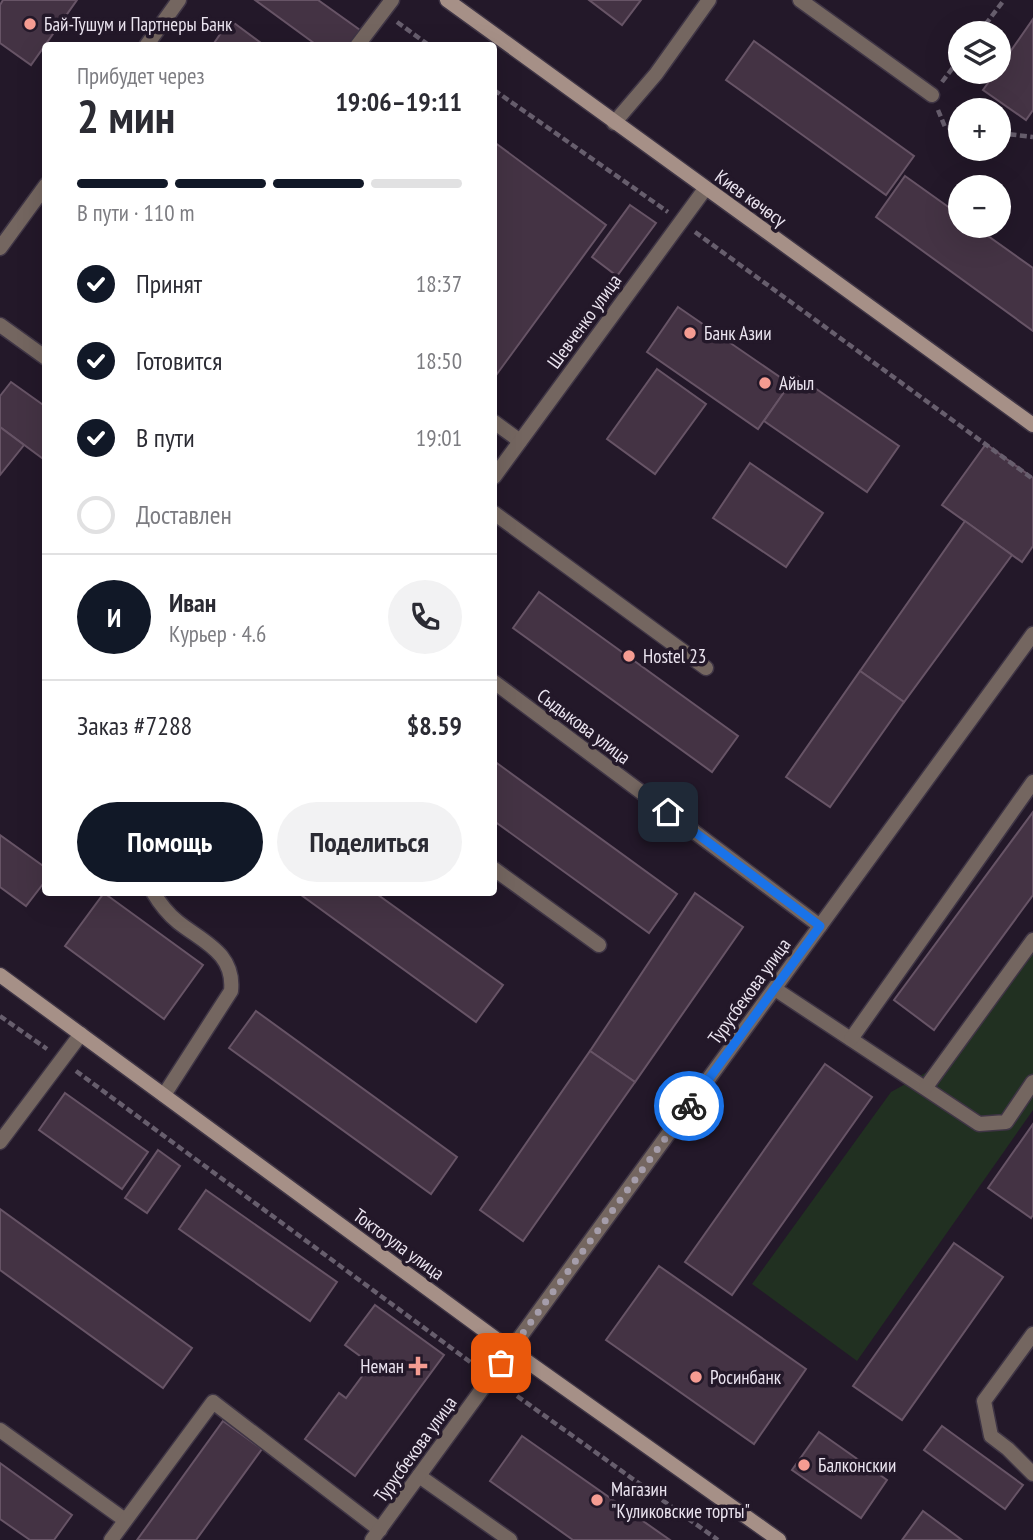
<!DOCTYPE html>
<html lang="ru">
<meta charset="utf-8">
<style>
body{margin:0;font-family:"PT Sans Narrow",sans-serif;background:#f2f2f3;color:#2b2b33;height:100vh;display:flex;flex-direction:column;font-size:26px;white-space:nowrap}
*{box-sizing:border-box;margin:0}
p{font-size:23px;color:#7c7c81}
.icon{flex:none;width:38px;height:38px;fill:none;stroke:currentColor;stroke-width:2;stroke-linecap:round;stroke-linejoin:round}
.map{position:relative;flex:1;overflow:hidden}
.sheet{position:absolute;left:42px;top:42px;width:455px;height:854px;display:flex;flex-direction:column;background:#fff;border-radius:7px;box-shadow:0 7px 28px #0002}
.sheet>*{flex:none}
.fabs{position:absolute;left:948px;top:21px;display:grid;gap:14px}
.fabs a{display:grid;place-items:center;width:63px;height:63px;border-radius:50%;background:#fff;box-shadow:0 7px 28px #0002;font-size:35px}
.pin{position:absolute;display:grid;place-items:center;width:60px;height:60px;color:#fff;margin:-30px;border-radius:14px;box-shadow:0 4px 10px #0006}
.courier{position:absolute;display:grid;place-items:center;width:70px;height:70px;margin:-35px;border:5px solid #1a73e8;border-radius:50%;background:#fff;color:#222;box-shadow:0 2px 9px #0007}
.headline em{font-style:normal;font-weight:800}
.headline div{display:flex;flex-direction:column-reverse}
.headline{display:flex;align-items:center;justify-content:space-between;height:119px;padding:0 35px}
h1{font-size:46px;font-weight:800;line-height:52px}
.bar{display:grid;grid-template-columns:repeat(4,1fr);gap:10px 7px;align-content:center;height:84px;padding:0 35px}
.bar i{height:9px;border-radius:5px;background:#e1e1e2}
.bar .on{background:#111827}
.bar p{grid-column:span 4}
.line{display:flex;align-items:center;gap:18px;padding:0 35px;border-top:2px solid #e1e1e2}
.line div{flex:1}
.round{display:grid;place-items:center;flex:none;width:74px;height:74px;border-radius:37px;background:#f2f2f3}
ol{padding:0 35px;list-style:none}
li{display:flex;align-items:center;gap:21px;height:77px}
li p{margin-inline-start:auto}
li .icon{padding:7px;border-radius:50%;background:#111827;color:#fff;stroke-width:4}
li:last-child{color:#7c7c81}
li i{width:38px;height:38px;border:4px solid #e1e1e2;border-radius:50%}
.action{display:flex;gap:14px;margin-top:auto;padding:14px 35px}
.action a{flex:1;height:80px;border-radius:42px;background:#111827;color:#fff;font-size:28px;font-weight:800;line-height:80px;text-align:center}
.action a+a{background:#f2f2f3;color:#2b2b33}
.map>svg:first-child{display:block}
.green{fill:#213021}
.building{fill:#434;stroke:#675466;stroke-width:2}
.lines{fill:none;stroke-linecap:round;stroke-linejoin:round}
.lane-casing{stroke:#3f3545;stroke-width:17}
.street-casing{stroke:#3f3545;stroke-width:17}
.secondary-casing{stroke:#3f3545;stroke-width:17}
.path{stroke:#675e6d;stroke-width:4.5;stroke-dasharray:7 3.5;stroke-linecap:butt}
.lane{stroke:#746660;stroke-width:14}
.street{stroke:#746660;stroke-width:14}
.secondary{stroke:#a69087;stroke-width:14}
.done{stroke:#a59daa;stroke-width:7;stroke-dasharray:0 12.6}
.route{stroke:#1a73e8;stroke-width:9}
.poi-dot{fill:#f59c92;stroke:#231829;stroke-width:2.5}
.labels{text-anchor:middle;stroke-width:7;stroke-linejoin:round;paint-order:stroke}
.poi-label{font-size:19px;fill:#ebe4f0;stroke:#231829;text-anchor:start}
.street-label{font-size:19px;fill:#ebe4f0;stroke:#231829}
</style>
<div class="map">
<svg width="1033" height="1540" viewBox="0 0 1033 1540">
<rect width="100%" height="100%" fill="#231829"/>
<polygon class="green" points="1033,940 1033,1110 857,1361 752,1284 891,1092 943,1063"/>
<g class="building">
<polygon points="3,0 77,0 31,65 0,43 0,5"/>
<polygon points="255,0 318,0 360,30 349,46 318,46"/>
<polygon points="589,0 641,0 622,25"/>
<polygon points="1033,19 1033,110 1026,120 983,90 996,72 999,72 999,68"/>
<polygon points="230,20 265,46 212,46"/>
<polygon points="754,41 914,156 886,195 726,80"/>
<polygon points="494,142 606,225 494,378"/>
<polygon points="905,176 961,216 961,226 974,226 1033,268 1033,331 876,217"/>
<polygon points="630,205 656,223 617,276 592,257"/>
<polygon points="678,307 790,384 758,429 647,352"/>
<polygon points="657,369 706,404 655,474 607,439"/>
<polygon points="796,375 899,446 867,492 764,421"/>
<polygon points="11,382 46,407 46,461 0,427 0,396"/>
<polygon points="0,427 24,445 0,475"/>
<polygon points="986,444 1033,478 1033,546 1022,562 942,505"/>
<polygon points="750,463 823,513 786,567 713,518"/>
<polygon points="965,521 1012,555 904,702 860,671"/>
<polygon points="539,592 738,736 712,772 513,628"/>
<polygon points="860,671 904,702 830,807 786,777"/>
<polygon points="494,761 677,894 649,933 494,821"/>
<polygon points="1033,812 1033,895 934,1030 894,1000"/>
<polygon points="0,835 46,868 46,880 26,906 0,887"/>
<polygon points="297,892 374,892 503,985 476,1022"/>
<polygon points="104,893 203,965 164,1019 65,946"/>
<polygon points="695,893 743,927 635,1082 590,1051"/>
<polygon points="256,1011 457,1157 431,1194 229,1048"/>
<polygon points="590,1051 635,1082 523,1241 480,1210"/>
<polygon points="825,1064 872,1097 732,1295 685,1262"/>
<polygon points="65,1093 148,1152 122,1189 39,1130"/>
<polygon points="1033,1124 1033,1215 1031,1218 988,1188"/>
<polygon points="158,1150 180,1166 147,1213 125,1198"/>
<polygon points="206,1190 337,1282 310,1321 179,1229"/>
<polygon points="0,1209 192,1348 163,1388 0,1270"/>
<polygon points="954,1243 1003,1277 902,1420 853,1386"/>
<polygon points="659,1266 806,1369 754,1444 606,1340"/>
<polygon points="375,1305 444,1355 355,1476 305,1439 339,1393 346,1398 371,1364 345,1345"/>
<polygon points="223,1421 262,1449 196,1540 137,1540"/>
<polygon points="942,1426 1023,1485 1005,1509 924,1450"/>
<polygon points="819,1432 887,1480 861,1518 792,1470"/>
<polygon points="522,1436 670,1540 573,1540 490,1481"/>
<polygon points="0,1463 72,1515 54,1540 30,1540 0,1519"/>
<polygon points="923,1511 962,1540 902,1540"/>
</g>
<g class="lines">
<g class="lane-casing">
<g id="lane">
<polyline points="800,0 932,95"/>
<polyline points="357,46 392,0"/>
<polyline points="614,123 656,74 709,0"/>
<polyline points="494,422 520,441"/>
<polyline points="494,513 706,668"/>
<polyline points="494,869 599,945"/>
<path d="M153 892C160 904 168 914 178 922 203 942 235 953 231 991L164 1095"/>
<polyline points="775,989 979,1124 1006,1122 1033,1082"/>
<polyline points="851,1039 1033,782"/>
<polyline points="926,1087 1033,940"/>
<polyline points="1033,1334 984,1401 991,1436 1008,1449 1033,1474"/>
<polyline points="0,1430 125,1520"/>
<polyline points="419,1476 510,1540"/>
<polyline points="111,1540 213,1402 380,1530"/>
</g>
</g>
<g class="street-casing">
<g id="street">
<polyline points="146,46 179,0"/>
<polyline points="0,248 46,185"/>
<polyline points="0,325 46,358"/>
<polyline points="494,477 705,189"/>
<polyline points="494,682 820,926"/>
<polyline points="0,1142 81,1034"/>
<polyline points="372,1540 1033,634"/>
</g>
</g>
<g class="secondary-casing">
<g id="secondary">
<polyline points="447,0 1033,425"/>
<polyline points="0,975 511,1350 779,1540"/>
</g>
</g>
<g class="path">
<polyline points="397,22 430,46"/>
<polyline points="979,33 1004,0"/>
<polyline points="942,82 961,57"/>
<polyline points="494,90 668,212"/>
<polyline points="938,110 945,127 961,129"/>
<polyline points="999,133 1033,137"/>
<polyline points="695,232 1033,479"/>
<polyline points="0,1016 47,1049"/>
<polyline points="76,1071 473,1364"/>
<polyline points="517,1396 718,1540"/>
</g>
<use href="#lane" class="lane"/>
<use href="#street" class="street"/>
<use href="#secondary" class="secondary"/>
</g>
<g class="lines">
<polyline class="done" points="501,1363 689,1106"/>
<polyline class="route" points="668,812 820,926 689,1106"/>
</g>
<g class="poi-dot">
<circle cx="30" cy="24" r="7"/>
<circle cx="690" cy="333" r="7"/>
<circle cx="765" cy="383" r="7"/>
<circle cx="629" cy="656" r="7"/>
<path d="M414.5 1355.5h7v7h7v7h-7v7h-7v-7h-7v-7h7z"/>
<circle cx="696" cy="1377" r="7"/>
<circle cx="804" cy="1465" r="7"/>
<circle cx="597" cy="1500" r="7"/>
</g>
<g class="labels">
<g class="poi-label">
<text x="44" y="31">Бай-Тушум и Партнеры Банк</text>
<text x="704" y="340">Банк Азии</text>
<text x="779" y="390">Айыл</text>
<text x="643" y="663">Hostel 23</text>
<text x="404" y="1373" text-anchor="end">Неман</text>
<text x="710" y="1384">Росинбанк</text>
<text x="818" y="1472">Балконскии</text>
<text x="611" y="1496">Магазин<tspan x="611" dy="22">"Куликовские торты"</tspan></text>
</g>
<g class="street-label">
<text transform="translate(751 198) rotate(36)" y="7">Киев көчөсү</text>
<text transform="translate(584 321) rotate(-54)" y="7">Шевченко улица</text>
<text transform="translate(584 726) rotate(37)" y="7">Сыдыкова улица</text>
<text transform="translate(749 991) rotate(-54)" y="7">Турусбекова улица</text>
<text transform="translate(399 1244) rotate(36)" y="7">Токтогула улица</text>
<text transform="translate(415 1449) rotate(-54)" y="7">Турусбекова улица</text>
</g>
</g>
</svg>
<div class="fabs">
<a><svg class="icon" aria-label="layers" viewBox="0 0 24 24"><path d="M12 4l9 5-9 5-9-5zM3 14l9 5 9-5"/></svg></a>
<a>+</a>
<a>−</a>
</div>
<div class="pin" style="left:501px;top:1363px;background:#ea580c"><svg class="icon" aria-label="bag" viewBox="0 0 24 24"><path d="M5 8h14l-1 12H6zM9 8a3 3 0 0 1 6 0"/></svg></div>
<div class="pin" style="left:668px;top:812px;background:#1f2937"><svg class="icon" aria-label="home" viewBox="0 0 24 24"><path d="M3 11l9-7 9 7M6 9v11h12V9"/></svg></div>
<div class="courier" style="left:689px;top:1106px"><svg class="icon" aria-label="bike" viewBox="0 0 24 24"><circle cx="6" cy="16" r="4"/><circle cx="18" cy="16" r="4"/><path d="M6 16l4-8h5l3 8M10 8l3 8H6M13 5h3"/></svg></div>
<section class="sheet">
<div class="headline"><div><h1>2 мин</h1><p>Прибудет через</p></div><em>19:06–19:11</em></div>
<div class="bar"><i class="on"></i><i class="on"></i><i class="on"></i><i></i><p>В пути · 110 m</p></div>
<ol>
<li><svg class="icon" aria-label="check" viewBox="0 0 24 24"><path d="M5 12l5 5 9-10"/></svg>Принят<p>18:37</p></li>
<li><svg class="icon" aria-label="check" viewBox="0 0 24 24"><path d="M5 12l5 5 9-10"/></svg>Готовится<p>18:50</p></li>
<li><svg class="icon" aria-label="check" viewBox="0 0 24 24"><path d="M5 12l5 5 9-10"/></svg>В пути<p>19:01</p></li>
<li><i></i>Доставлен</li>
</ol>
<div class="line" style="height:126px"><b class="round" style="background:#111827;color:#fff">И</b><div><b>Иван</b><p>Курьер · 4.6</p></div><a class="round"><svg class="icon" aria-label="phone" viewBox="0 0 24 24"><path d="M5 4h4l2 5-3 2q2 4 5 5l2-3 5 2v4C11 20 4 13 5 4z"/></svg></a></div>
<div class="line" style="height:91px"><div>Заказ #7288</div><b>$8.59</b></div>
<div class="action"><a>Помощь</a><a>Поделиться</a></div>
</section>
</div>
